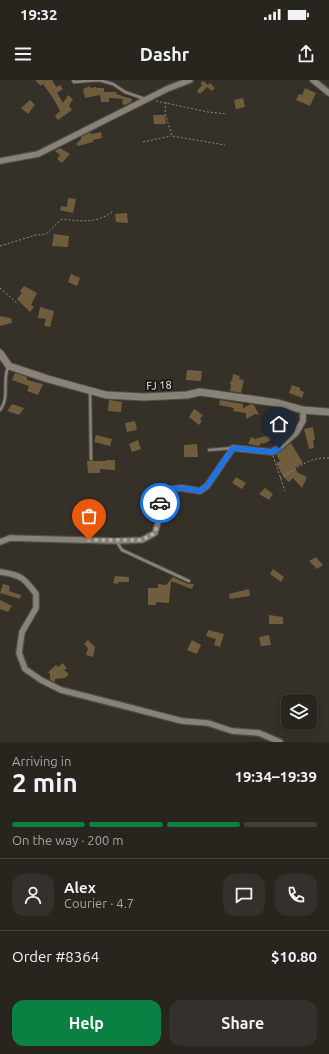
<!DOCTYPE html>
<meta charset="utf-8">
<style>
body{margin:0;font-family:Ubuntu,sans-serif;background:#34302b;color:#f1f3f6;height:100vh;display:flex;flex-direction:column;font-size:15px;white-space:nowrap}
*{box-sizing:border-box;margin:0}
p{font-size:13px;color:#a5a4a4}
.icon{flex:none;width:22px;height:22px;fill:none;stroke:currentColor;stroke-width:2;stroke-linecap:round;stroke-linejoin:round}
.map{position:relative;height:662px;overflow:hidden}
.drawer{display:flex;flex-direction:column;background:#28241e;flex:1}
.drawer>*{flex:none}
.tools{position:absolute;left:281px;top:614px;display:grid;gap:8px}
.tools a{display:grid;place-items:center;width:36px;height:36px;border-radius:8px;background:#28241e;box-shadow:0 2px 6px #0003,0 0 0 1px #44413c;font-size:20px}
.pin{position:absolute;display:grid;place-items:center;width:34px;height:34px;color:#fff;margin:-41px -17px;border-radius:50% 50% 50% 0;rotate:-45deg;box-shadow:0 0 4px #0007}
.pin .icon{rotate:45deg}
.courier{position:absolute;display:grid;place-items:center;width:40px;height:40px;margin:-20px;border:3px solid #1a73e8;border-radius:50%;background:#fff;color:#222;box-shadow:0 1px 5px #0007}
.head em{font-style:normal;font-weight:700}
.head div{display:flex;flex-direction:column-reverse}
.head{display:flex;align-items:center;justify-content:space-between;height:68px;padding:0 12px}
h1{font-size:26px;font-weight:700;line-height:30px}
.bar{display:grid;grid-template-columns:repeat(4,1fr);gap:6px 4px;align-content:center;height:48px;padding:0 12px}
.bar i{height:5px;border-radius:3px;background:#44413c}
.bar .current{background:#0b8043}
.bar p{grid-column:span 4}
.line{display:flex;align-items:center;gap:10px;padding:0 12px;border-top:1px solid #44413c}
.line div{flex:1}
.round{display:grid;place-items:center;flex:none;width:42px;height:42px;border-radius:12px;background:#34302b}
.cta{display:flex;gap:8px;margin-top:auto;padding:8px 12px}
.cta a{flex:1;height:46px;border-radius:12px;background:#0b8043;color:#fff;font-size:16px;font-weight:700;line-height:46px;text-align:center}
.cta a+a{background:#34302b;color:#f1f3f6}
.status{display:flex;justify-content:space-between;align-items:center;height:28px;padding:0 20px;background:#28241e;direction:ltr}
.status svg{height:11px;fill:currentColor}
header{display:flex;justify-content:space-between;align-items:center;height:52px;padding:0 12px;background:#28241e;font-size:18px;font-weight:700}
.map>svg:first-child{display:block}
.building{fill:#705d3e}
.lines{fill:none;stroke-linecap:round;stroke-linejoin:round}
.service-casing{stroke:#504c46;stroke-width:4.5}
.minor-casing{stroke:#504c46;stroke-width:8}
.tertiary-casing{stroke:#504c46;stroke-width:9}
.path{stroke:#8e8983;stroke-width:1;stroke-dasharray:2 2;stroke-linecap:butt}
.service{stroke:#888279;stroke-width:2.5}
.minor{stroke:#888279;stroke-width:5.5}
.tertiary{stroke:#888279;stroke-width:7}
.done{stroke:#b2aea8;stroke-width:4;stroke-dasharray:0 7.2}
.route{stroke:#1a73e8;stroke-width:5}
.labels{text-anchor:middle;stroke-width:4;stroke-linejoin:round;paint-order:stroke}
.street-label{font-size:11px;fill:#f6f2ed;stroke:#1b1815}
</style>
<div class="status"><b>19:32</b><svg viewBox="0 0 49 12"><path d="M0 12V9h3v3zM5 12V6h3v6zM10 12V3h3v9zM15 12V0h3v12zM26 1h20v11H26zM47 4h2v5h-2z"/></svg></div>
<header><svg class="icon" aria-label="menu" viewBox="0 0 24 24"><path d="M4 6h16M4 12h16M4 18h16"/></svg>Dashr<svg class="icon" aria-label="share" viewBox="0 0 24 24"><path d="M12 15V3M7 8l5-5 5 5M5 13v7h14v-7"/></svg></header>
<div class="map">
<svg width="329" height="662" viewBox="0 0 329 662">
<rect width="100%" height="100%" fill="#353028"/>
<g class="building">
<polygon points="35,0 52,0 56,7 60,5 63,9 57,13 63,23 68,15 73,19 69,26 72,30 58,40 55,36 60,31 53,18 43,4 41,6"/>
<polygon points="203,1 208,5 210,3 215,8 212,11 207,7 200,14 197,11 202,5 201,3"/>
<polygon points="90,6 90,8 96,7 96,8 104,8 104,12 117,12 116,14 132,19 131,22 125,25 122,24 123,19 109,18 109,22 101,22 100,15 85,18 83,9"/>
<polygon points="305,8 316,13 310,26 296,20 299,14 302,15"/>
<polygon points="243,18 245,27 236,29 234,20"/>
<polygon points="30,20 35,25 28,34 21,28"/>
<polygon points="153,35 165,35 166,44 154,44"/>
<polygon points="90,52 91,54 101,52 102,58 93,60 93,62 78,66 76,64 81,59 81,57"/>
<polygon points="60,68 70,74 62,83 57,79 60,75 55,71"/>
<polygon points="68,118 76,119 73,133 60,130 61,126 67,127"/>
<polygon points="127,133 128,143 116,142 115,134"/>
<polygon points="54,154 69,156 68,167 52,166"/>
<polygon points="71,194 80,198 77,206 68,202"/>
<polygon points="24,206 37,213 31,225 34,227 30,232 17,219 22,213 20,211"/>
<polygon points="40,227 54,231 50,247 44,246 46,239 38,238"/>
<polygon points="0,236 11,238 12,243 0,246"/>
<polygon points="187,290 202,291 201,301 186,300"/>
<polygon points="15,293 27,297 27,300 43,304 38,315 27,311 29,306 12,300"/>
<polygon points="233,294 240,296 239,299 244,300 241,313 230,311 231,306 230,302 232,300"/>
<polygon points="292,305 300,308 300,310 304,312 302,318 289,313"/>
<polygon points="109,320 122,322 121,332 108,331"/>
<polygon points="220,320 243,324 243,328 251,324 254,325 259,335 255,334 246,339 246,333 233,331 234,328 219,325"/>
<polygon points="12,324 24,328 19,335 7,331"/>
<polygon points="194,329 203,335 200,339 202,341 199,345 189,337"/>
<polygon points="135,341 137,350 127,352 125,343"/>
<polygon points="313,347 315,360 313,360 314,368 309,369 304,349"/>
<polygon points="96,355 112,359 110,366 94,362"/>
<polygon points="269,355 271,360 263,364 262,362 259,366 248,364 251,357 255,359"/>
<polygon points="138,360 141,369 132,372 129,364"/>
<polygon points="291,363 303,383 295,388 298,393 307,397 302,408 293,398 289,402 283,396 276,383 280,381 276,374"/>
<polygon points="197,364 198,377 184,377 184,365"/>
<polygon points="106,380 115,380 115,390 100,389 100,393 88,393 87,381 106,381"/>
<polygon points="236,397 246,403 242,409 232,403"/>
<polygon points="265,408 273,414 269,420 259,414"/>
<polygon points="316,477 323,485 317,489 309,481"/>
<polygon points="273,489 284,497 281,502 270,494"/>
<polygon points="115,496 129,497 129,502 118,502 118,504 113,503"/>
<polygon points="173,497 188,504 194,504 192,509 171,501 169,523 156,522 156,525 148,525 148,508 158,508 158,504 166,505"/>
<polygon points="3,504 10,506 9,511 21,515 20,519 0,513"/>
<polygon points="249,509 250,516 230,519 229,514"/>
<polygon points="0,520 12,526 8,532 0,529"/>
<polygon points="269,535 283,537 283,544 269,544"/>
<polygon points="208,550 224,554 220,567 214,565 216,559 206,556"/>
<polygon points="269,555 271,565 261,566 259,557"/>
<polygon points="88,560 95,567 93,577 86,575 88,568 84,564"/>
<polygon points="192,560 201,565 197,574 187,570"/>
<polygon points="63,583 67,589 64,590 69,594 65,598 55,599 55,602 50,600 50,594 48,592 56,585 58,587"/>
</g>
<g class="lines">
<g class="service-casing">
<g id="service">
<polyline points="73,0 74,2 99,0 113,4 125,12 145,19"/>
<polyline points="90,311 91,379"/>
<path d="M0 330C10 318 2 301 8 287"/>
<polyline points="209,370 233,368"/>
<polyline points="117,462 122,470 189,501"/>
</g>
</g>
<g class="minor-casing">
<g id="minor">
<polyline points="313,0 329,13"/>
<polyline points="0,81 38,74 167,9 190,0"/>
<polyline points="0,462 10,458 116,461 142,460 155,453 161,432 160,424 161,417 172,409 182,408 200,411 207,406 233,368 272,372 279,368 296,353 303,341 303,330"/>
<path d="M0 492C22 495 24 498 36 514V528L22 552 19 573 25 589 41 600 61 610 128 627 182 641 208 643 232 651 259 653 280 662"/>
</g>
</g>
<g class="tertiary-casing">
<polyline id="tertiary" points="0,273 9,286 48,299 106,315 144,317 187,315 200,312 278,323 303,330 329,332"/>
</g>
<g class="path">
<polyline points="156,21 208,32 227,34"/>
<polyline points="166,22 165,33 172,56 225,65"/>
<polyline points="143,62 171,56"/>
<path d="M0 166 36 155 46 154 62 139C82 141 97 144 113 131"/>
<polyline points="0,208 18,224"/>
<polyline points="273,376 285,411"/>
<path d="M280 398C298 389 307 377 329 378"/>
</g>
<use href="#service" class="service"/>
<use href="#minor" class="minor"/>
<use href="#tertiary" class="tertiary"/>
</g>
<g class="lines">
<polyline class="done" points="89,460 142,460 155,453 161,432 160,423"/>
<polyline class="route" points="160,423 161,417 172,409 182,408 200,411 207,406 233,368 272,372 279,368"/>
</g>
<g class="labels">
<g class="street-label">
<text transform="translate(159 305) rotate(-3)" y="4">FJ 18</text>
</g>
</g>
</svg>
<div class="tools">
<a><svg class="icon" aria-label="layers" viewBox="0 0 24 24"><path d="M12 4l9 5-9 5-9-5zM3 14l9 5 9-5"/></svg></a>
</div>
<div class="pin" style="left:89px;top:460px;background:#ea580c"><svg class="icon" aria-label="bag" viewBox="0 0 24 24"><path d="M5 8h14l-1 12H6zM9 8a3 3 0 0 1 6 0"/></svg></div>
<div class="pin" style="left:279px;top:368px;background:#1f2937"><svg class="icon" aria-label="home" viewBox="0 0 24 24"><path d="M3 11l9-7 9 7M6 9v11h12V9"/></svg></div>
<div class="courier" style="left:160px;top:423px"><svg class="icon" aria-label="car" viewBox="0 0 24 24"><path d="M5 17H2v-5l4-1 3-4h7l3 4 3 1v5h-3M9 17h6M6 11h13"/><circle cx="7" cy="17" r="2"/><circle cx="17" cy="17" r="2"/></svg></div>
</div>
<section class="drawer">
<div class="head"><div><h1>2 min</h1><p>Arriving in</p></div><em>19:34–19:39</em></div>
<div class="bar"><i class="current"></i><i class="current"></i><i class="current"></i><i></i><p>On the way · 200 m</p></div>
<div class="line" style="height:72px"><a class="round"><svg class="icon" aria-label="person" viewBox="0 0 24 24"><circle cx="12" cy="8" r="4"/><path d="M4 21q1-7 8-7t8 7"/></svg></a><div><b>Alex</b><p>Courier · 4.7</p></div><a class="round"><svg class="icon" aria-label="chat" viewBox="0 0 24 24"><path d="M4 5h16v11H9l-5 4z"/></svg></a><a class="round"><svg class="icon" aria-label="phone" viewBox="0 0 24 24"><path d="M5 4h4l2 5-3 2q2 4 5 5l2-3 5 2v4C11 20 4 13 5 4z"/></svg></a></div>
<div class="line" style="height:52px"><div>Order #8364</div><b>$10.80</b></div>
<div class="cta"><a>Help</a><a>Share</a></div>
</section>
